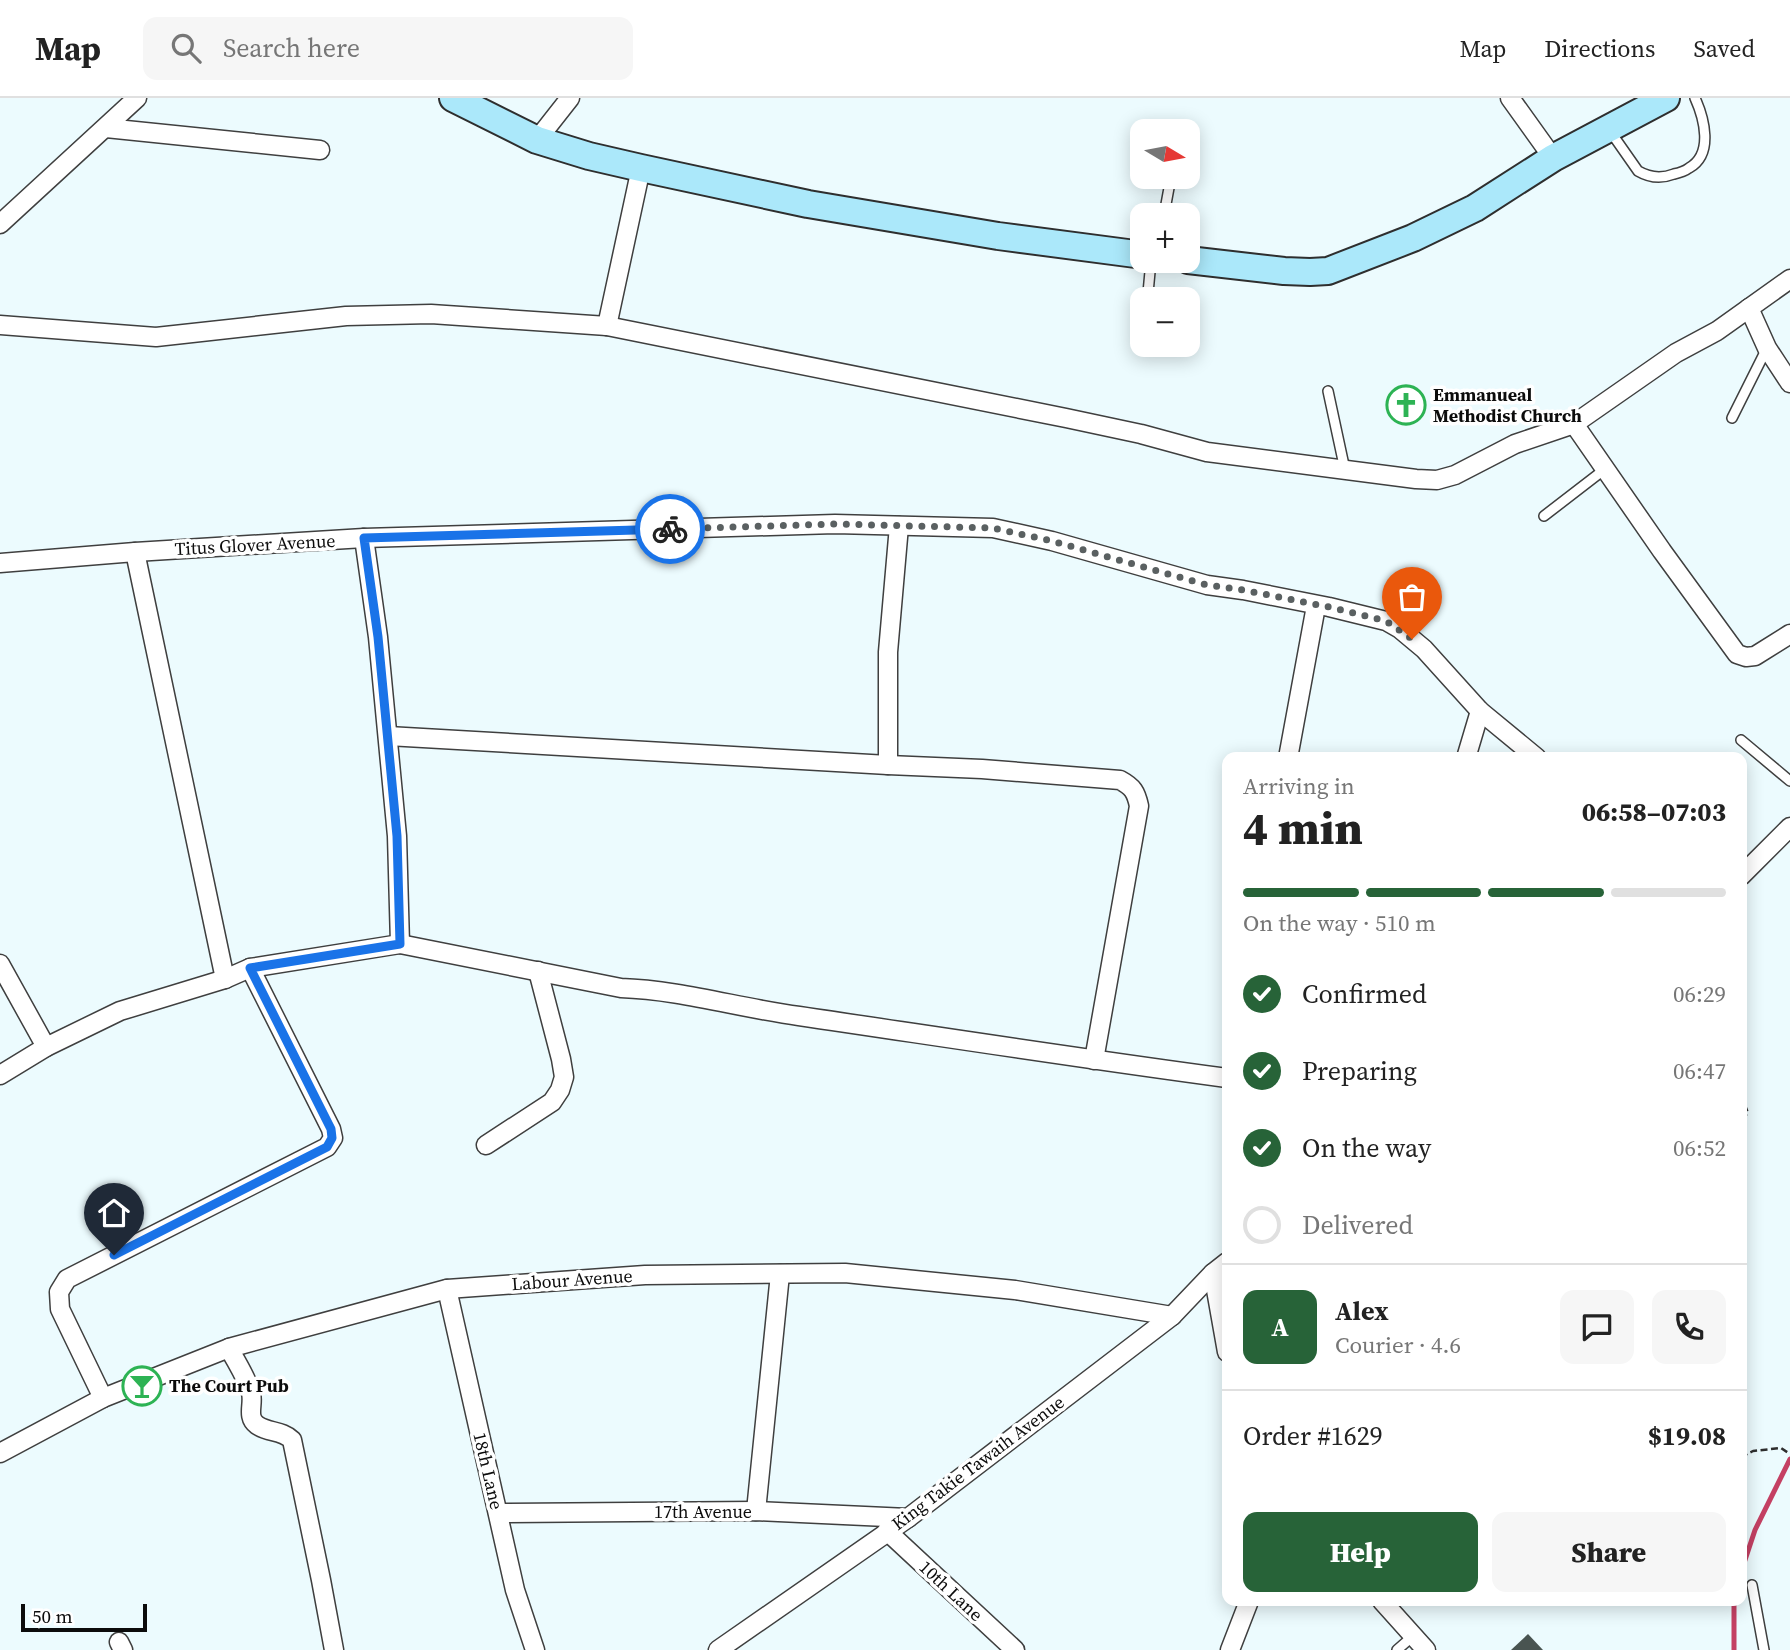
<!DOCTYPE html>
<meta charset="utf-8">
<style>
body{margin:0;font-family:"Source Serif 4",serif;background:#f6f6f6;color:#222;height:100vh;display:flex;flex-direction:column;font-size:26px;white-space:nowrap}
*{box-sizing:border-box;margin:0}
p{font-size:23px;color:#767676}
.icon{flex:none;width:38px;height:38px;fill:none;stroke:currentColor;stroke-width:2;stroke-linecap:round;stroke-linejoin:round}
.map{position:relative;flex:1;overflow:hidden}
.panel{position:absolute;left:1222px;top:654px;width:525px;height:854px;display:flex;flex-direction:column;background:#fff;border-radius:14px;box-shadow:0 4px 18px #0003}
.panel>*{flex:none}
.needle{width:46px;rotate:100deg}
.buttons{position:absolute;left:1130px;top:21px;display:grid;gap:14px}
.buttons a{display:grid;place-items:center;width:70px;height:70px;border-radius:14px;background:#fff;box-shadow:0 4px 18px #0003;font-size:35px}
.scale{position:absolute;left:21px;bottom:18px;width:126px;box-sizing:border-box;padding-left:7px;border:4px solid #0c0c0c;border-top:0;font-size:19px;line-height:24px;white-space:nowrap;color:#0c0c0c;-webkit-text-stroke:5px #fff;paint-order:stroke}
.pin{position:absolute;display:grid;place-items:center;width:60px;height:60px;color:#fff;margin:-72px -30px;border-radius:50% 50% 50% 0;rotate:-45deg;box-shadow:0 0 7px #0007}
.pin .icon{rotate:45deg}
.courier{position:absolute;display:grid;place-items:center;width:70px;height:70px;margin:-35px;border:5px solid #1a73e8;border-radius:50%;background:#fff;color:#222;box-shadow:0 2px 9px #0007}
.overview em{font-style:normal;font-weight:800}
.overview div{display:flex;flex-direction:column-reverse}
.overview{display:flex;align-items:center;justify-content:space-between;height:119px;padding:0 21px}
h1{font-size:46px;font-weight:800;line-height:52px}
.bar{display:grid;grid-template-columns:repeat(4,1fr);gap:10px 7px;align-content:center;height:84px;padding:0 21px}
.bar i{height:9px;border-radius:5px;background:#e0e0e0}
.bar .selected{background:#276338}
.bar p{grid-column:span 4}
.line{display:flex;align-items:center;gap:18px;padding:0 21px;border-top:2px solid #e0e0e0}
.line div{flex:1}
.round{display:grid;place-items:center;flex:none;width:74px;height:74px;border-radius:14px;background:#f6f6f6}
ol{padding:0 21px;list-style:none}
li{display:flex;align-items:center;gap:21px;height:77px}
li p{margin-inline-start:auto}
li .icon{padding:7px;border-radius:50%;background:#276338;color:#fff;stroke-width:4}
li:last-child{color:#767676}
li i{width:38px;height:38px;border:4px solid #e0e0e0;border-radius:50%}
.cta{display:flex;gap:14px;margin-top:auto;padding:14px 21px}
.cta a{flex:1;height:80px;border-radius:14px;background:#276338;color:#fff;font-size:28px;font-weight:800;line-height:80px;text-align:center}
.cta a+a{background:#f6f6f6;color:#222}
header{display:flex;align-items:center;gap:42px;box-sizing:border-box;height:98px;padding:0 35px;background:#fff;border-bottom:2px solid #e0e0e0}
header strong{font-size:33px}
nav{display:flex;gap:38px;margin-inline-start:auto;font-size:24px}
.search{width:490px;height:63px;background:#f6f6f6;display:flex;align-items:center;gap:18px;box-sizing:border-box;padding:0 24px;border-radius:14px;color:#767676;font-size:26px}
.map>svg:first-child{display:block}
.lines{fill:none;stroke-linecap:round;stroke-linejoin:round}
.stream{stroke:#c44063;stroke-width:5}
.building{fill:#495451}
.lane-casing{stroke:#3f3f3f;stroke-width:12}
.street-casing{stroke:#3f3f3f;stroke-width:21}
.secondary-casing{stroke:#2e2e2e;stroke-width:30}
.path{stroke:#2e2e2e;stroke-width:2.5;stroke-dasharray:7 3.5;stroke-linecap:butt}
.lane{stroke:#fff;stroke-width:9}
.street{stroke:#fff;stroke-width:18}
.secondary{stroke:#abe8fa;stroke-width:26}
.done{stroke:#5a6061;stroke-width:7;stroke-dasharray:0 12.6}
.route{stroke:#1a73e8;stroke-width:9}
.labels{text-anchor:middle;stroke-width:7;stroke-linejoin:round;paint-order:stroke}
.poi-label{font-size:18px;font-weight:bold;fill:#0c0c0c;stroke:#fff;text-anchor:start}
.street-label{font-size:18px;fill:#0c0c0c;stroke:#fff}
</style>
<header>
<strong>Map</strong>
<div class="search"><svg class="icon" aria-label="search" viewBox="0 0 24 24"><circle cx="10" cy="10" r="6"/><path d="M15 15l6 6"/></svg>Search here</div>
<nav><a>Map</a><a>Directions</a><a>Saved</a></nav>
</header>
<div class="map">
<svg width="1790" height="1552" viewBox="0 0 1790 1552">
<rect width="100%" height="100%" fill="#ecfbfe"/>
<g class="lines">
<g class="stream">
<polyline points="1741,1474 1755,1432 1790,1361"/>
<polyline points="1734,1552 1734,1503"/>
</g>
</g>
<polygon class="building" points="1528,1536 1543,1552 1511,1552"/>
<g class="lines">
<g class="lane-casing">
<g id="lane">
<path d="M1610 33 1638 73C1650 80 1661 81 1674 76 1679 75 1685 73 1689 70 1714 56 1704 20 1695 0"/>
<polyline points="1164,117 1171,79"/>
<polyline points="1151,163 1148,195 1151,197 1174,201"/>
<polyline points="1328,293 1345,372"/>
<polyline points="1732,320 1767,250"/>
<polyline points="1544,418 1605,371"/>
<polyline points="1741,642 1790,683"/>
<polyline points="1752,1487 1764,1552"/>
<polyline points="1397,1552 1413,1538"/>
</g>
</g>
<g class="street-casing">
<g id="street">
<polyline points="1510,0 1553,60"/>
<polyline points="106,30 320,52"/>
<polyline points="537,42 570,0"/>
<polyline points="0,126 137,0"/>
<polyline points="1749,210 1767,250 1790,285"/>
<polyline points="0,227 156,239 346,218 431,216 607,228 1066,320 1141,336 1207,354 1416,381 1437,382 1455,377 1515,346 1574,326 1676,255 1717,233 1790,181"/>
<polyline points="607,228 641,70"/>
<polyline points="1574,326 1662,453 1737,556 1746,559 1755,558 1790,536"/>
<polyline points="364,440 378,539 397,738 400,846"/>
<polyline points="135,454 225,881"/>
<polyline points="0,465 135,454 364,440 835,426 993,430 1052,443 1207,487 1243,492 1329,509 1386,523 1400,531 1424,551 1480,613 1537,660"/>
<path d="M388 638 888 667 982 671 1120 682C1133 689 1136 694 1139 708L1094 962"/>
<polyline points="1288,660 1316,508"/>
<polyline points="1466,660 1480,613"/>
<polyline points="888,667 888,554 899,428"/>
<polyline points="1741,778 1790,729"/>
<polyline points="0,866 46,949"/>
<path d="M0 977 46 949 120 913 225 881 250 870 400 846 621 890C681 892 739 910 799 918 942 939 1084 961 1227 980"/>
<polyline points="486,1047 552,1004 560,992 564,979 561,961 538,873"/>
<polyline points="1213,1175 1227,1254"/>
<polyline points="447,1191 515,1492 535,1552"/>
<path d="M229 1250C236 1264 247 1280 251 1295 254 1306 246 1319 257 1327 268 1335 282 1332 292 1342L321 1482 334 1552"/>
<polyline points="103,1300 60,1211 59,1194 67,1181 327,1049 333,1040 331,1031 250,870"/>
<polyline points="0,1355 103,1300 229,1250 447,1191 645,1177 845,1175 1015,1192 1172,1218"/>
<polyline points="756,1413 780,1176"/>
<polyline points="498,1415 756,1413 908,1420"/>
<polyline points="887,1433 1015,1552"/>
<polyline points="1382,1503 1426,1552"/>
<polyline points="119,1544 123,1552"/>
<polyline points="718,1552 908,1420 1172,1218 1213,1175 1227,1164"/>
<polyline points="1230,1552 1249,1503"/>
</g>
</g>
<g class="secondary-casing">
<g id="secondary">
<polyline points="453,0 537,42 589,58 641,70 808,106 998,138 1143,157"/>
<polyline points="1188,162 1284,173 1310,174 1328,173 1413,140 1475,110 1553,60 1666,0"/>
</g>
</g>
<g class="path">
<polyline points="1741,997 1748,1015 1741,1022"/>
<polyline points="1741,1359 1753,1353 1781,1350 1790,1356"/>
</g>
<use href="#lane" class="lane"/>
<use href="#street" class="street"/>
<use href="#secondary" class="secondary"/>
</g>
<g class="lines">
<polyline class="done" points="670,431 835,426 993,430 1052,443 1207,487 1243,492 1329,509 1386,523 1412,541"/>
<polyline class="route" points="114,1157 327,1049 332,1040 331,1031 250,870 400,846 397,738 378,539 364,440 670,431"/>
</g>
<defs>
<g id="church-ring" transform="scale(2.0125)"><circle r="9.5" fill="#fff" stroke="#2db354" stroke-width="1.5"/><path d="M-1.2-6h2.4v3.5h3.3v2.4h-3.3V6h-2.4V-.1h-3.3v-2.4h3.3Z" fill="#2db354"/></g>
<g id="bar-ring" transform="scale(2.0125)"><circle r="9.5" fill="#fff" stroke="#2db354" stroke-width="1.5"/><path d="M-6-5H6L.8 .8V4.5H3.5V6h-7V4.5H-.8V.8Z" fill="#2db354"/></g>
</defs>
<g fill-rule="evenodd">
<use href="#church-ring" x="1406" y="307"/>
<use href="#bar-ring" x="142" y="1288"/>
</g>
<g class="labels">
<g class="poi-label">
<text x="1433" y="303">Emmanueal<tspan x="1433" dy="21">Methodist Church</tspan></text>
<text x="169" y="1294">The Court Pub</text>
</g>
<g class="street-label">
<text transform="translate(255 447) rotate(-3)" y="6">Titus Glover Avenue</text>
<text transform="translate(572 1182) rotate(-4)" y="6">Labour Avenue</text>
<text transform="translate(978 1365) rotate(-37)" y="6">King Takie Tawaih Avenue</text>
<text transform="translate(488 1373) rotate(77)" y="6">18th Lane</text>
<text x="703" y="1420">17th Avenue</text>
<text transform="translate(951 1493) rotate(43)" y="6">10th Lane</text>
</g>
</g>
</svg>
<div class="buttons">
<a><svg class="needle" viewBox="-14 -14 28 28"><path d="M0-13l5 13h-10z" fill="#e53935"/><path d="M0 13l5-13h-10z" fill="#767676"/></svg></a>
<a>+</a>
<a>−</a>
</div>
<div class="scale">50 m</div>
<div class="pin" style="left:1412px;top:541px;background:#ea580c"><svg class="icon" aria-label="bag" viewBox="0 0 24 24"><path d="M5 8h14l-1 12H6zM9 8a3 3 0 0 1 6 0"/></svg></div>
<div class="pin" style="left:114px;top:1157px;background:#1f2937"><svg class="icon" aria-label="home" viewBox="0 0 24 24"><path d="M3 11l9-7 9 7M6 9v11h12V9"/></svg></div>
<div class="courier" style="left:670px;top:431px"><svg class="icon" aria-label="bike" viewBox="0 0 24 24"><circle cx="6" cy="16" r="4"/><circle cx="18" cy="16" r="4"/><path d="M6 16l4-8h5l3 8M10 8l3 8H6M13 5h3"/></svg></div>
<section class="panel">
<div class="overview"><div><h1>4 min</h1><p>Arriving in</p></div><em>06:58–07:03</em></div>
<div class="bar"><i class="selected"></i><i class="selected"></i><i class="selected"></i><i></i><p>On the way · 510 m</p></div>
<ol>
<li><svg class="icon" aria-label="check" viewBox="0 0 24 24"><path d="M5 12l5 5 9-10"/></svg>Confirmed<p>06:29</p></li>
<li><svg class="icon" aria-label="check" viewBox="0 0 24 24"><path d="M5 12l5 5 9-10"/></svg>Preparing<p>06:47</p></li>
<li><svg class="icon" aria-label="check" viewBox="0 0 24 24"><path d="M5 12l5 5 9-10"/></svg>On the way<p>06:52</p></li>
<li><i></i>Delivered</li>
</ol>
<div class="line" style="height:126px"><b class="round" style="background:#276338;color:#fff">A</b><div><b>Alex</b><p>Courier · 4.6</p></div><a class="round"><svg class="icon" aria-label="chat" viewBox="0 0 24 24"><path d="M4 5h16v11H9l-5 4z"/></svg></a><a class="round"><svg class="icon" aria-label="phone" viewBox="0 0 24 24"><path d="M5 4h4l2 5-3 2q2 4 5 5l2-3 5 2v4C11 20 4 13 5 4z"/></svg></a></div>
<div class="line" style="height:91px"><div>Order #1629</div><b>$19.08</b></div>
<div class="cta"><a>Help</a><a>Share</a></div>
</section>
</div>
